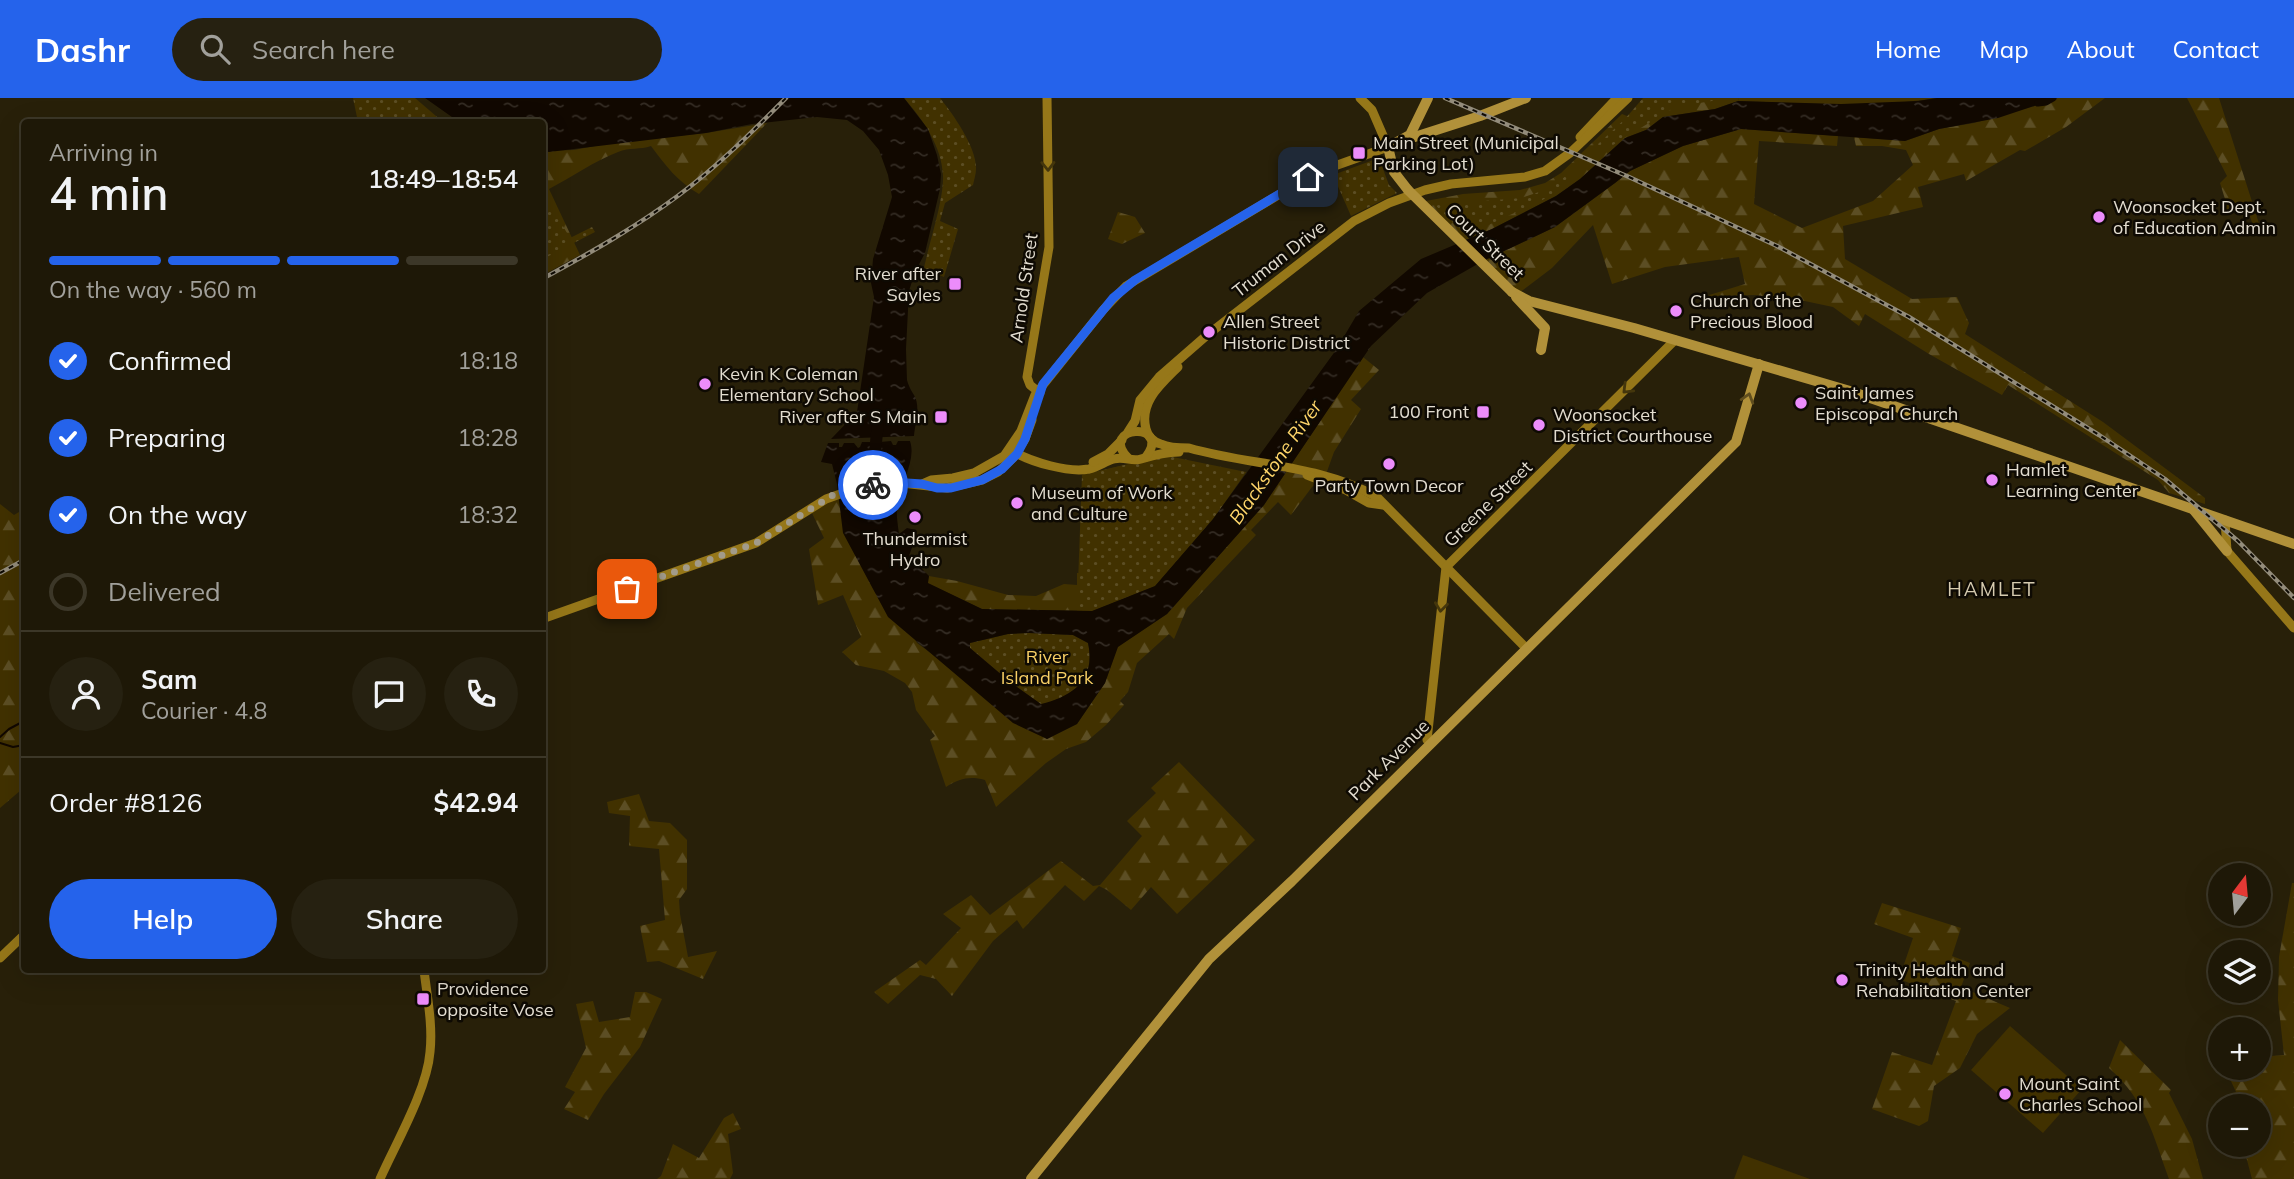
<!DOCTYPE html>
<meta charset="utf-8">
<style>
body{margin:0;font-family:Mulish,sans-serif;background:#262111;color:#f1f3f6;height:100vh;display:flex;flex-direction:column;font-size:26px;white-space:nowrap}
*{box-sizing:border-box;margin:0}
p{font-size:23px;color:#a1a09b}
.icon{flex:none;width:38px;height:38px;fill:none;stroke:currentColor;stroke-width:2;stroke-linecap:round;stroke-linejoin:round}
.map{position:relative;flex:1;overflow:hidden}
.side{position:absolute;left:21px;top:21px;width:525px;height:854px;display:flex;flex-direction:column;background:#1e1807;border-radius:7px;box-shadow:0 7px 28px #0002,0 0 0 2px #3c3728}
.side>*{flex:none}
.needle{width:46px;rotate:16deg}
.buttons{position:absolute;left:2208px;top:765px;display:grid;gap:14px}
.buttons a{display:grid;place-items:center;width:63px;height:63px;border-radius:50%;background:#1e1807;box-shadow:0 7px 28px #0002,0 0 0 2px #3c3728;font-size:35px}
.pin{position:absolute;display:grid;place-items:center;width:60px;height:60px;color:#fff;margin:-30px;border-radius:14px;box-shadow:0 4px 10px #0006}
.courier{position:absolute;display:grid;place-items:center;width:70px;height:70px;margin:-35px;border:5px solid #2563eb;border-radius:50%;background:#fff;color:#222;box-shadow:0 2px 9px #0007}
.head em{font-style:normal;font-weight:600}
.head div{display:flex;flex-direction:column-reverse}
.head{display:flex;align-items:center;justify-content:space-between;height:119px;padding:0 28px}
h1{font-size:46px;font-weight:600;line-height:52px}
.bar{display:grid;grid-template-columns:repeat(4,1fr);gap:10px 7px;align-content:center;height:84px;padding:0 28px}
.bar i{height:9px;border-radius:5px;background:#3c3728}
.bar .selected{background:#2563eb}
.bar p{grid-column:span 4}
.line{display:flex;align-items:center;gap:18px;padding:0 28px;border-top:2px solid #3c3728}
.line div{flex:1}
.round{display:grid;place-items:center;flex:none;width:74px;height:74px;border-radius:37px;background:#262111}
ol{padding:0 28px;list-style:none}
li{display:flex;align-items:center;gap:21px;height:77px}
li p{margin-inline-start:auto}
li .icon{padding:7px;border-radius:50%;background:#2563eb;color:#fff;stroke-width:4}
li:last-child{color:#a1a09b}
li i{width:38px;height:38px;border:4px solid #3c3728;border-radius:50%}
.primary-button{display:flex;gap:14px;margin-top:auto;padding:14px 28px}
.primary-button a{flex:1;height:80px;border-radius:42px;background:#2563eb;color:#fff;font-size:28px;font-weight:600;line-height:80px;text-align:center}
.primary-button a+a{background:#262111;color:#f1f3f6}
header{display:flex;align-items:center;gap:42px;box-sizing:border-box;height:98px;padding:0 35px;background:#2563eb;color:#fff}
header strong{font-size:33px}
nav{display:flex;gap:38px;margin-inline-start:auto;font-size:24px}
.search{width:490px;height:63px;background:#262111;display:flex;align-items:center;gap:18px;box-sizing:border-box;padding:0 24px;border-radius:38px;color:#a1a09b;font-size:26px}
.map>svg:first-child{display:block}
.grass{fill:#413100}
.forest{fill:url(#forest-firs)}
.park{fill:url(#park-dots)}
.water{fill:url(#water-ripples);fill-rule:evenodd}
.lines{fill:none;stroke-linecap:round;stroke-linejoin:round}
.stream{stroke:#110800;stroke-width:2}
.canal{stroke:#110800;stroke-width:7}
.river{stroke:#110800;stroke-width:12}
.secondary{stroke:#967719;stroke-width:9}
.primary{stroke:#b1913a;stroke-width:10}
.rail-casing{stroke:#938c7b;stroke-width:4.5}
.rail{stroke:#0e0a03;stroke-width:2;stroke-dasharray:5;stroke-linecap:butt}
.primary-bridge{stroke:#b1913a;stroke-width:10}
.oneway{stroke:#44360c}
.oneway2{stroke:#604e1e}
.done{stroke:#a29b8a;stroke-width:7;stroke-dasharray:0 12.6}
.route{stroke:#2563eb;stroke-width:9}
.poi-dot{fill:#ec8cfb;stroke:#0e0a03;stroke-width:2.5}
.labels{text-anchor:middle;stroke-width:5;stroke-linejoin:round;paint-order:stroke}
.poi-label{font-size:18px;fill:#e3ddd0;stroke:#0e0a03;text-anchor:start}
.street-label{font-size:18px;fill:#e3ddd0;stroke:#0e0a03}
.park-label{font-size:18px;fill:#f9d065;stroke:#0e0a03}
.water-label{font-size:19px;font-style:italic;fill:#ffd66a;stroke:#0e0a03}
.neighbourhood-label{font-size:19px;letter-spacing:2px;fill:#d5caaf;stroke:#0e0a03}
</style>
<header>
<strong>Dashr</strong>
<div class="search"><svg class="icon" aria-label="search" viewBox="0 0 24 24"><circle cx="10" cy="10" r="6"/><path d="M15 15l6 6"/></svg>Search here</div>
<nav><a>Home</a><a>Map</a><a>About</a><a>Contact</a></nav>
</header>
<div class="map">
<svg width="2294" height="1081" viewBox="0 0 2294 1081">
<defs>
<pattern id="forest-firs" width="22" height="20" patternUnits="userSpaceOnUse" patternTransform="scale(1.75)"><rect width="22" height="20" fill="#413100"/><path d="M5 1l3.5 6h-7zM16 11l3.5 6h-7z" fill="#5c4e24"/></pattern>
<pattern id="park-dots" width="8" height="8" patternUnits="userSpaceOnUse" patternTransform="scale(1.75)"><rect width="8" height="8" fill="#413100"/><path d="M2 2h.1M6 6h.1" fill="none" stroke="#5c4e24" stroke-width="1.8" stroke-linecap="round"/></pattern>
<pattern id="water-ripples" width="26" height="14" patternUnits="userSpaceOnUse" patternTransform="scale(1.75)"><rect width="26" height="14" fill="#110800"/><path d="M2 4q2-2 4 0t4 0M15 11q2-2 4 0t4 0" fill="none" stroke="#342c24"/></pattern>
</defs>
<rect width="100%" height="100%" fill="#282009"/>
<g class="grass">
<path d="M1739 0H1936C1871 11 1803 5 1738 3Z"/>
<polygon points="2010,928 2082,991 2043,1035 1971,972"/>
<polygon points="1743,1057 1810,1081 1734,1081"/>
</g>
<g class="forest">
<polygon points="1663,0 1739,0 1738,3 1715,11 1663,19 1646,32 1625,40 1580,81 1556,98 1492,131 1463,143 1426,103 1463,96 1520,92 1545,85 1561,75 1622,16 1627,18 1644,4"/>
<polygon points="2046,0 2105,0 2066,29 2025,53 2020,52 1966,83 1964,76 1918,89 1923,109 1843,128 1845,161 1912,201 1957,199 1969,225 1965,236 2103,324 2205,400 2205,406 2169,395 2158,382 2008,287 2002,297 1929,256 1865,216 1859,228 1833,209 1800,202 1797,209 1756,197 1706,198 1745,186 1739,159 1665,169 1612,186 1593,127 1552,170 1519,195 1483,163 1555,129 1615,85 1630,73 1683,48 1741,31 1838,38 1837,48 1759,43 1754,106 1802,130 1873,103 1913,67 1906,52 1882,48 1856,48 1854,39 1905,43 1939,31 1974,25 2045,5"/>
<polygon points="2187,0 2219,0 2262,135 2256,137 2247,109 2229,115 2221,114 2225,101 2220,85 2227,78"/>
<path d="M767 25 699 96C678 84 665 67 651 48 640 52 629 49 618 54 594 63 572 79 549 91L580 157 543 177V53L574 52 616 44 706 35Z"/>
<polygon points="1118,114 1135,119 1145,135 1122,146 1108,141"/>
<path d="M1363 259 1379 272 1351 302 1361 311 1334 354 1325 379 1312 389 1291 417 1278 404 1251 432 1256 437 1187 510 1174 541 1169 536 1137 565 1128 594 1120 603 1124 607 1106 627 1086 644 1066 651 1046 665 996 709 985 682C970 678 960 680 946 689L930 642 935 638 916 612 912 594 905 585 884 573 856 567 842 554 861 539 843 497 818 507 809 451 824 440 811 413 838 398 917 545 1047 641 1077 626 1105 585 1117 549 1167 516 1264 407Z"/>
<polygon points="1124,367 1246,374 1213,421 1155,488 1092,513 982,511 927,485 929,478 957,483 1008,497 1036,498 1064,486 1077,487 1077,475 1092,476 1082,377"/>
<polygon points="0,406 14,417 24,411 24,695 21,692 0,710"/>
<polygon points="1179,664 1255,742 1177,816 1151,789 1131,812 1107,792 1099,788 1084,803 1065,787 1023,831 1017,822 993,843 952,898 936,881 920,877 888,906 874,894 920,862 926,867 961,830 943,816 971,797 990,817 1061,763 1093,788 1100,787 1142,738 1127,723 1156,695 1151,690"/>
<polygon points="639,696 649,723 670,725 687,742 687,791 679,802 680,816 688,859 717,853 703,881 659,863 647,864 640,828 665,822 659,751 629,748 630,718 609,715 607,704"/>
<polygon points="2292,785 2294,785 2294,1081 2252,1081 2243,1047 2259,1046 2259,1008 2232,1008 2229,996 2236,994 2225,970 2259,970 2259,959 2284,957 2278,902 2279,859"/>
<polygon points="1882,805 1961,830 1952,858 1970,865 1961,889 2010,910 1977,936 1960,970 1934,988 1928,1023 1919,1028 1872,1011 1892,954 1932,967 1956,903 1899,881 1913,840 1874,826"/>
<polygon points="635,894 646,894 662,901 640,949 604,996 588,1022 564,1011 575,994 565,989 586,950 576,906 593,903 599,924 630,919"/>
<path d="M2120 942 2171 992 2169 995 2192 1041 2203 1081H2169C2153 1037 2146 1003 2109 970Z"/>
<polygon points="733,1015 741,1031 728,1036 733,1075 730,1081 657,1081 661,1078 673,1046 699,1060 724,1020"/>
</g>
<g class="park">
<polygon points="353,0 415,0 443,24 358,24"/>
<path d="M904 0H940C953 16 977 50 976 71 976 76 974 82 973 87L945 105 940 123 958 131 944 179 924 170C929 146 944 101 943 78 942 48 923 22 904 0Z"/>
<polygon points="1643,0 1730,0 1675,9 1608,50 1597,47 1625,21"/>
<polygon points="1376,61 1380,63 1389,87 1397,95 1351,118 1333,77"/>
<polygon points="1566,78 1578,78 1557,95 1467,137 1435,107 1521,100 1545,92"/>
<polygon points="542,93 570,140 592,129 595,134 543,161"/>
<polygon points="1173,359 1246,374 1213,421 1155,488 1092,513 1077,513 1082,377 1154,360"/>
<path d="M1029 535 1073 537 1088 545C1096 582 1073 598 1041 607L1010 584 970 550V545L1008 536Z"/>
</g>
<g class="water">
<path d="M425 0H904L928 31 937 57 941 76 940 91 925 155 915 174 909 193 906 251 907 282C909 289 911 292 914 297 921 309 915 326 914 338L831 341 857 314 874 199 871 185 873 161 892 99 888 77 879 52 863 33 847 22 817 19 752 26 706 35 549 54 543 53 542 24H459Z"/>
<path d="M1937 0H2046V4L1998 20 1939 31 1905 43 1741 31 1683 48 1630 73 1615 85 1555 129 1483 163 1427 195 1371 248 1264 407 1167 516 1118 549 1105 585 1077 626 1047 641 1013 625 888 519 843 435 837 386 832 366 821 364 828 345H839V349H842L844 345H854L858 350 860 349 862 344H873L876 348H878L880 344 891 343 893 347H896L898 343H910C917 363 899 387 897 408 896 417 898 427 899 436L907 430 916 432 914 444 909 458 929 478 928 485 982 511 1092 513 1155 488 1213 421 1336 252 1359 213 1421 161 1492 131 1556 98 1580 81 1625 40 1646 32 1663 19 1715 11 1738 3 1841 6 1918 3ZM1029 535 1073 537 1088 545C1096 582 1073 598 1041 606L1010 584 970 550V545L1008 536Z"/>
</g>
<g class="lines">
<g class="stream">
<polyline points="0,639 9,631 24,623"/>
<polyline points="0,645 13,649 24,647"/>
</g>
<polyline class="canal" points="2038,5 2046,4 2053,0"/>
<polyline class="river" points="874,365 878,324"/>
<g class="secondary">
<polyline points="1580,39 1617,0"/>
<path d="M1178 269C1161 286 1139 304 1146 331 1148 339 1153 344 1161 346 1169 350 1180 350 1189 350 1252 368 1319 366 1377 399L1527 551"/>
<polyline points="1040,295 1030,287 1027,279 1049,149 1047,0"/>
<polyline points="1128,334 1135,323 1140,302 1159,279 1206,238 1354,123 1389,105 1425,92 1451,86 1525,79 1545,73 1570,55 1628,0"/>
<path d="M1014 354C1032 364 1068 375 1089 371 1098 369 1106 363 1114 361 1124 358 1132 364 1141 361 1154 357 1165 354 1179 354"/>
<path d="M1128 360C1097 328 1173 322 1146 359"/>
<polyline points="1093,364 1108,356 1122,342"/>
<polyline points="1307,377 1346,392 1369,405 1383,407"/>
<polyline points="922,386 931,382 953,380 974,375 1004,358 1021,333 1035,297 1103,212 1126,188 1315,75 1388,49 1372,12 1360,0"/>
<polyline points="2225,422 2227,453 2294,530"/>
<polyline points="542,521 756,445 826,401 863,388 892,384 947,390 982,382 998,374 1013,360 1025,341 1032,322"/>
<polyline points="1427,642 1446,469 1675,242"/>
<polyline points="0,860 24,837"/>
<path d="M380 1081C396 1045 427 992 430 954 433 927 427 898 424 872"/>
</g>
<g class="primary">
<polyline points="1399,44 1480,18 1526,0"/>
<polyline points="1408,92 1394,74 1388,49 1410,37 1428,0"/>
<polyline points="1512,194 1529,203 1634,230 1850,293 2294,446"/>
<polyline points="1516,199 1545,230 1541,252"/>
<polyline points="2193,411 2227,453"/>
<polyline points="1031,1081 1209,861 1292,783 1736,344 1759,266"/>
</g>
<g class="rail-casing">
<g id="rail">
<polyline points="1445,0 1629,79 1777,148 1909,219 2099,337 2165,381 2238,443 2294,500"/>
<path d="M542 181C590 155 636 129 679 97 718 68 752 34 786 0"/>
<polyline points="0,475 24,462"/>
</g>
</g>
<use href="#rail" class="rail"/>
<polyline class="primary-bridge" points="1408,92 1512,194"/>
</g>
<defs><path id="oneway-chevron" d="M-2-3.5L2.5 0L-2 3.5" fill="none" stroke-width="1.6" stroke-linecap="round" stroke-linejoin="round" transform="scale(1.75)"/></defs>
<g class="oneway">
<use href="#oneway-chevron" transform="translate(1048 68) rotate(89)"/>
<use href="#oneway-chevron" transform="translate(1627 291) rotate(135)"/>
<use href="#oneway-chevron" transform="translate(1441 509) rotate(97)"/>
</g>
<use class="oneway2" href="#oneway-chevron" transform="translate(1748 300) rotate(-73)"/>
<g class="lines">
<polyline class="done" points="627,491 756,445 833,397 873,387"/>
<polyline class="route" points="873,387 892,384 922,386 937,390 951,390 982,382 1002,371 1017,356 1025,341 1043,286 1113,200 1135,182 1308,79"/>
</g>
<g class="poi-dot">
<rect x="1352" y="48" width="14" height="14" rx="3.5"/>
<circle cx="2099" cy="119" r="7"/>
<rect x="948" y="179" width="14" height="14" rx="3.5"/>
<circle cx="1676" cy="213" r="7"/>
<circle cx="1209" cy="234" r="7"/>
<circle cx="705" cy="286" r="7"/>
<circle cx="1801" cy="305" r="7"/>
<rect x="1476" y="307" width="14" height="14" rx="3.5"/>
<rect x="934" y="312" width="14" height="14" rx="3.5"/>
<circle cx="1539" cy="327" r="7"/>
<circle cx="1389" cy="366" r="7"/>
<circle cx="1992" cy="382" r="7"/>
<circle cx="1017" cy="405" r="7"/>
<circle cx="915" cy="419" r="7"/>
<circle cx="1842" cy="882" r="7"/>
<rect x="416" y="894" width="14" height="14" rx="3.5"/>
<circle cx="2005" cy="996" r="7"/>
</g>
<g class="labels">
<g class="poi-label">
<text x="1373" y="51">Main Street (Municipal<tspan x="1373" dy="21">Parking Lot)</tspan></text>
<text x="2113" y="115">Woonsocket Dept.<tspan x="2113" dy="21">of Education Admin</tspan></text>
<text x="941" y="182" text-anchor="end">River after<tspan x="941" dy="21">Sayles</tspan></text>
<text x="1690" y="209">Church of the<tspan x="1690" dy="21">Precious Blood</tspan></text>
<text x="1223" y="230">Allen Street<tspan x="1223" dy="21">Historic District</tspan></text>
<text x="719" y="282">Kevin K Coleman<tspan x="719" dy="21">Elementary School</tspan></text>
<text x="1815" y="301">Saint James<tspan x="1815" dy="21">Episcopal Church</tspan></text>
<text x="1469" y="320" text-anchor="end">100 Front</text>
<text x="1553" y="323">Woonsocket<tspan x="1553" dy="21">District Courthouse</tspan></text>
<text x="927" y="325" text-anchor="end">River after S Main</text>
<text x="2006" y="378">Hamlet<tspan x="2006" dy="21">Learning Center</tspan></text>
<text x="1389" y="394" text-anchor="middle">Party Town Decor</text>
<text x="1031" y="401">Museum of Work<tspan x="1031" dy="21">and Culture</tspan></text>
<text x="915" y="447" text-anchor="middle">Thundermist<tspan x="915" dy="21">Hydro</tspan></text>
<text x="1856" y="878">Trinity Health and<tspan x="1856" dy="21">Rehabilitation Center</tspan></text>
<text x="437" y="897">Providence<tspan x="437" dy="21">opposite Vose</tspan></text>
<text x="2019" y="992">Mount Saint<tspan x="2019" dy="21">Charles School</tspan></text>
</g>
<g class="street-label">
<text transform="translate(1485 144) rotate(44)" y="6">Court Street</text>
<text transform="translate(1279 161) rotate(-38)" y="6">Truman Drive</text>
<text transform="translate(1024 190) rotate(-82)" y="6">Arnold Street</text>
<text transform="translate(1488 406) rotate(-44)" y="6">Greene Street</text>
<text transform="translate(1389 662) rotate(-45)" y="6">Park Avenue</text>
</g>
<g class="park-label">
<text x="1047" y="565">River<tspan x="1047" dy="21">Island Park</tspan></text>
</g>
<g class="water-label">
<text transform="translate(1275 364) rotate(-55)" y="7">Blackstone River</text>
</g>
<g class="neighbourhood-label">
<text x="1992" y="498">HAMLET</text>
</g>
</g>
</svg>
<div class="buttons">
<a><svg class="needle" viewBox="-14 -14 28 28"><path d="M0-13l5 13h-10z" fill="#e53935"/><path d="M0 13l5-13h-10z" fill="#a1a09b"/></svg></a>
<a><svg class="icon" aria-label="layers" viewBox="0 0 24 24"><path d="M12 4l9 5-9 5-9-5zM3 14l9 5 9-5"/></svg></a>
<a>+</a>
<a>−</a>
</div>
<div class="pin" style="left:627px;top:491px;background:#ea580c"><svg class="icon" aria-label="bag" viewBox="0 0 24 24"><path d="M5 8h14l-1 12H6zM9 8a3 3 0 0 1 6 0"/></svg></div>
<div class="pin" style="left:1308px;top:79px;background:#1f2937"><svg class="icon" aria-label="home" viewBox="0 0 24 24"><path d="M3 11l9-7 9 7M6 9v11h12V9"/></svg></div>
<div class="courier" style="left:873px;top:387px"><svg class="icon" aria-label="bike" viewBox="0 0 24 24"><circle cx="6" cy="16" r="4"/><circle cx="18" cy="16" r="4"/><path d="M6 16l4-8h5l3 8M10 8l3 8H6M13 5h3"/></svg></div>
<section class="side">
<div class="head"><div><h1>4 min</h1><p>Arriving in</p></div><em>18:49–18:54</em></div>
<div class="bar"><i class="selected"></i><i class="selected"></i><i class="selected"></i><i></i><p>On the way · 560 m</p></div>
<ol>
<li><svg class="icon" aria-label="check" viewBox="0 0 24 24"><path d="M5 12l5 5 9-10"/></svg>Confirmed<p>18:18</p></li>
<li><svg class="icon" aria-label="check" viewBox="0 0 24 24"><path d="M5 12l5 5 9-10"/></svg>Preparing<p>18:28</p></li>
<li><svg class="icon" aria-label="check" viewBox="0 0 24 24"><path d="M5 12l5 5 9-10"/></svg>On the way<p>18:32</p></li>
<li><i></i>Delivered</li>
</ol>
<div class="line" style="height:126px"><a class="round"><svg class="icon" aria-label="person" viewBox="0 0 24 24"><circle cx="12" cy="8" r="4"/><path d="M4 21q1-7 8-7t8 7"/></svg></a><div><b>Sam</b><p>Courier · 4.8</p></div><a class="round"><svg class="icon" aria-label="chat" viewBox="0 0 24 24"><path d="M4 5h16v11H9l-5 4z"/></svg></a><a class="round"><svg class="icon" aria-label="phone" viewBox="0 0 24 24"><path d="M5 4h4l2 5-3 2q2 4 5 5l2-3 5 2v4C11 20 4 13 5 4z"/></svg></a></div>
<div class="line" style="height:91px"><div>Order #8126</div><b>$42.94</b></div>
<div class="primary-button"><a>Help</a><a>Share</a></div>
</section>
</div>
